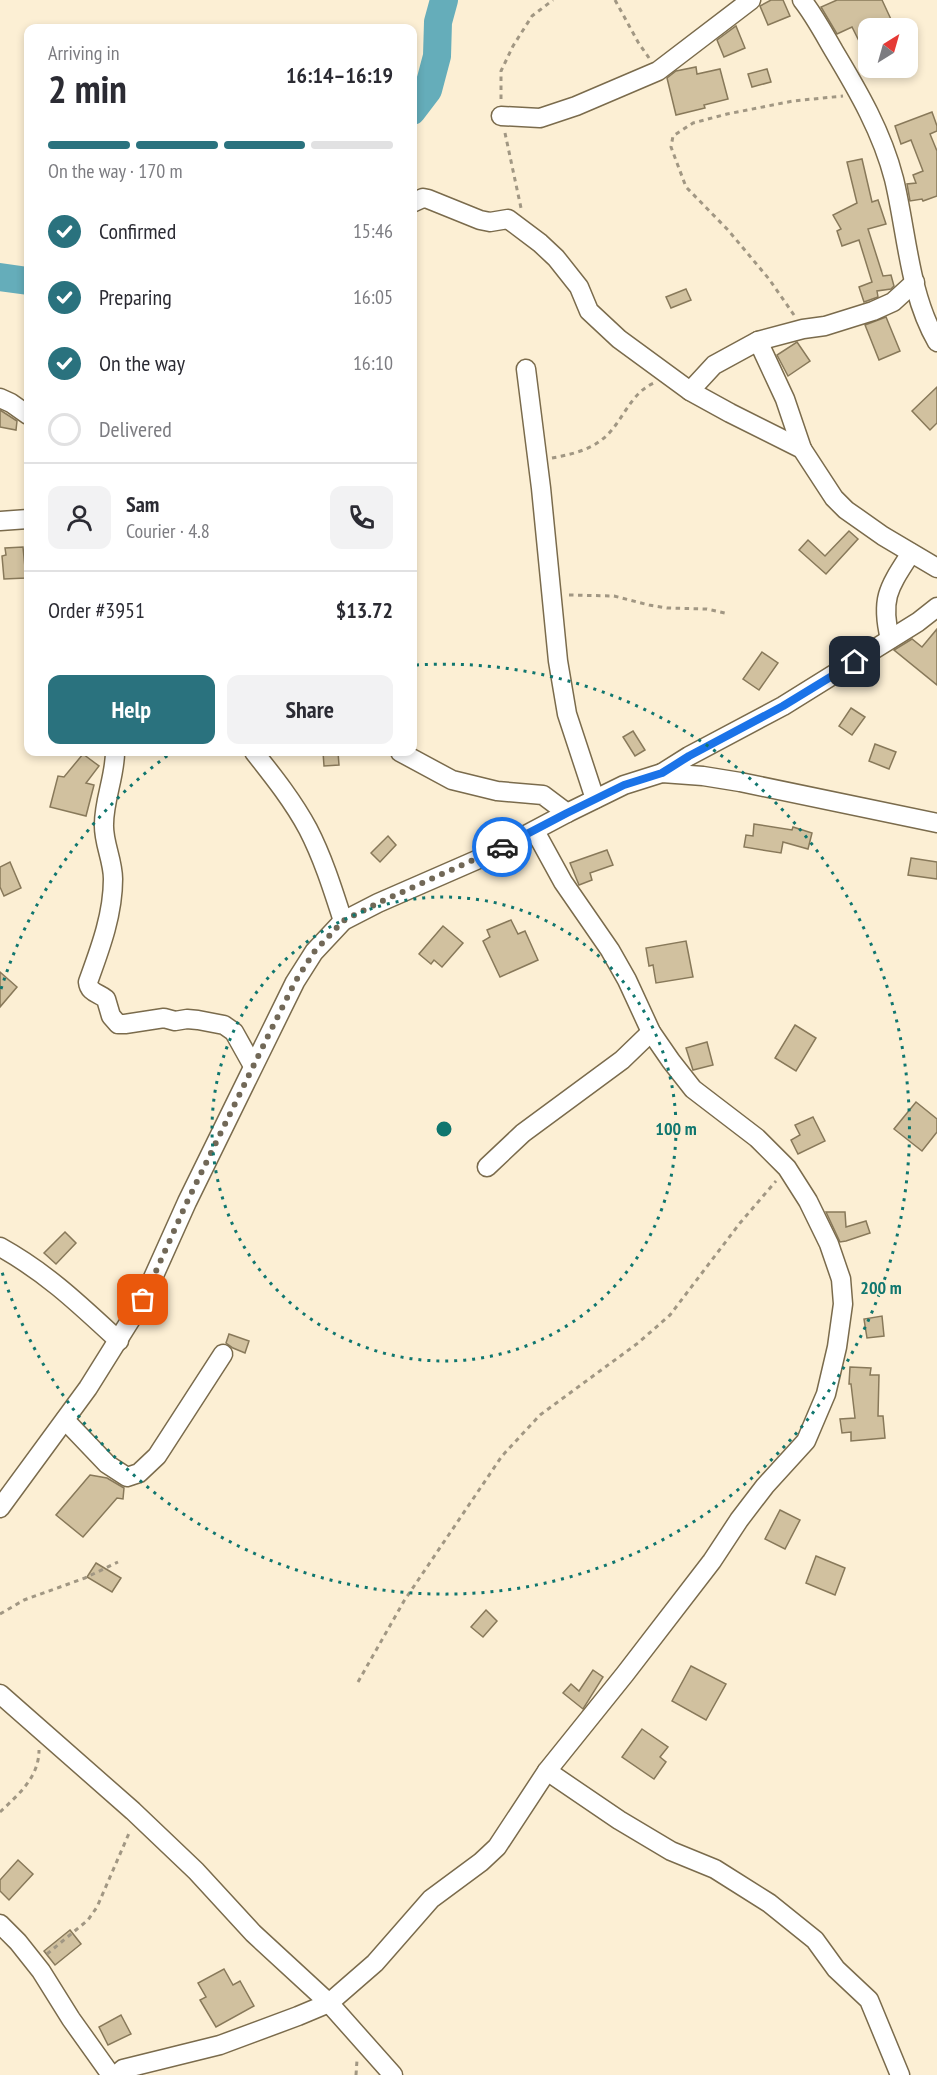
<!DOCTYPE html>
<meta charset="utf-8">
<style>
body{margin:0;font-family:"PT Sans Narrow",sans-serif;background:#f2f2f3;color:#2b2b33;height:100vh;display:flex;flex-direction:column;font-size:22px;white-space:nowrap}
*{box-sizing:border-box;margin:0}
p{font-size:20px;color:#7c7c81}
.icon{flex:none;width:33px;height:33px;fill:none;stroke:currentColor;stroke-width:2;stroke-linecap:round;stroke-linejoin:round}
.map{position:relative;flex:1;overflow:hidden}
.side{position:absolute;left:24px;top:24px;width:393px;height:732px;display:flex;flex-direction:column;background:#fff;border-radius:12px;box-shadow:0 3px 9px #0003}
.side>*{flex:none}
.needle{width:39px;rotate:37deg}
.fabs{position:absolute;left:858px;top:18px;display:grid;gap:12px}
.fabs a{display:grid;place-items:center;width:60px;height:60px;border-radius:12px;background:#fff;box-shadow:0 3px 9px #0003;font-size:30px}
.pin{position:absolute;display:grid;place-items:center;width:51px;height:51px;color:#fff;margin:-26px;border-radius:12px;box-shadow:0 3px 9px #0006}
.courier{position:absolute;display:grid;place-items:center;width:60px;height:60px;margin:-30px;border:4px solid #1a73e8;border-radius:50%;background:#fff;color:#222;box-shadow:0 2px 8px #0007}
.headline em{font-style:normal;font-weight:700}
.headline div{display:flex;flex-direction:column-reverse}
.headline{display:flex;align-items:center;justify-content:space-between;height:102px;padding:0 24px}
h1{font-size:39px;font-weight:700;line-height:45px}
.bar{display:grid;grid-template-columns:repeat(4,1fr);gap:9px 6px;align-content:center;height:72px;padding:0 24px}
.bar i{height:8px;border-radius:4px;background:#e1e1e2}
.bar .active{background:#2a727e}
.bar p{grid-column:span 4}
.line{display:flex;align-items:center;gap:15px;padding:0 24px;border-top:2px solid #e1e1e2}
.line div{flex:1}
.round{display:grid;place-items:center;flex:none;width:63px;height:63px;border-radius:12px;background:#f2f2f3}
ol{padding:0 24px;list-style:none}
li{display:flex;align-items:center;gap:18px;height:66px}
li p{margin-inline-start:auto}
li .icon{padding:6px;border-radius:50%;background:#2a727e;color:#fff;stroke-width:4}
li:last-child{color:#7c7c81}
li i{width:33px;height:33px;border:3px solid #e1e1e2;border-radius:50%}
.primary-button{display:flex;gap:12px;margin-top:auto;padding:12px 24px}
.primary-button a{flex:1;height:69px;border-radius:12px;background:#2a727e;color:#fff;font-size:24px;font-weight:700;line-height:69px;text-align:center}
.primary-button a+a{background:#f2f2f3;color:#2b2b33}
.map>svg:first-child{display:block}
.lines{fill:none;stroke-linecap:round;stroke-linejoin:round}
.river{stroke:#65adba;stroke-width:28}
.building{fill:#d1c19f;stroke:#88795a;stroke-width:1.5}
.street-casing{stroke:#7a6b4c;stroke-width:21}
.path{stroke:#a19783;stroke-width:3;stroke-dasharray:4.5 4.5;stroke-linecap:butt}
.street{stroke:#fff;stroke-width:18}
.done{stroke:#716857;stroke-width:6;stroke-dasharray:0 10.8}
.route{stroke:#1a73e8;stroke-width:8}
.ring{fill:none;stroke:#0f766e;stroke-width:3;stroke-dasharray:3 6}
.centre{fill:#0f766e;stroke:#fcefd4;stroke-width:3}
.ring-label{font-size:18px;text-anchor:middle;font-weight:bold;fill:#0f766e;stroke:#fcefd4;stroke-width:4.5;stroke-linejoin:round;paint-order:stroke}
</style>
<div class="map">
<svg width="937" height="2075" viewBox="0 0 937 2075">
<rect width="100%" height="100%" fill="#fcefd4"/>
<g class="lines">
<g class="river">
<polyline points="412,111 428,90 437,56 438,22 444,0"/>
<polyline points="0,277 28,281"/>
</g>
</g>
<g class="building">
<polygon points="771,0 783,0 790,16 768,25 760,6"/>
<polygon points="837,0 882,0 895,28 868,28 868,59 852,27 837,34 821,7"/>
<polygon points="736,26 745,48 724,57 717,40"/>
<polygon points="696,67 697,74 720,69 728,99 704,105 705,108 676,115 667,78 676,71"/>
<polygon points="767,69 771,82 752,87 748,74"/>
<polygon points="932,112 937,126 937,131 930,134 937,151 937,196 923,201 922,199 910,201 907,184 916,183 913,175 923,171 911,140 901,144 895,126"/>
<polygon points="862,159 872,202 878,200 886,224 868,229 883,276 891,275 894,286 891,289 877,291 878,297 864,302 859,287 872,282 859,240 842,246 837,231 841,229 833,215 857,203 847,162"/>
<polygon points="686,289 691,300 671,308 666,297"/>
<polygon points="886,317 900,351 879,360 865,325"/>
<polygon points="797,342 810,361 788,376 777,355"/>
<polygon points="937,387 937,423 930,430 912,411"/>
<polygon points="0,410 17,421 16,430 0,427"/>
<polygon points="849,531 858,539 826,574 799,550 808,540 825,556"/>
<polygon points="23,547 26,578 4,579 2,556 6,555 5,548"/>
<polygon points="937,629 937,685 894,650 912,639 922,647"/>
<polygon points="762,652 778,663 759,690 743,679"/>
<polygon points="851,708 865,717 852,735 839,726"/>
<polygon points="633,731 645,750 635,756 623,737"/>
<polygon points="875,744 896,752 889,769 869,761"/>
<polygon points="323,752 338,752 339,765 324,766"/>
<polygon points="83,754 99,766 86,783 94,785 86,816 50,807 58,776 64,777"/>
<polygon points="754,824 792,830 793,827 812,833 808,849 783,842 781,853 744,847 746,835 753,836"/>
<polygon points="388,836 396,845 380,862 371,853"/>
<polygon points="607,850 613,865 590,873 592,880 579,885 570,863"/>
<polygon points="911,858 937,862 937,879 908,875"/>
<polygon points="10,862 21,888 4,896 0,887 0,867"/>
<polygon points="511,920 518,934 525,931 538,960 500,977 483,941 490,937 487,930"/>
<polygon points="443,926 463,943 442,967 434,960 431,964 419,954"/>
<polygon points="686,941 693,977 656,983 653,965 649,966 646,948"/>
<polygon points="0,972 17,987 0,1007"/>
<polygon points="795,1025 816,1038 796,1071 775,1058"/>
<polygon points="707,1042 713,1065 693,1070 686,1048"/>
<polygon points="916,1102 937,1119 937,1132 922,1151 894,1129"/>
<polygon points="813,1117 825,1141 798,1154 791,1140 800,1135 795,1125"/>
<polygon points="826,1212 845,1212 846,1227 866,1221 870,1233 846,1241 840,1242"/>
<polygon points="65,1232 76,1243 56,1264 44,1253"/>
<polygon points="882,1316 884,1336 867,1338 864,1319"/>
<polygon points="229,1334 249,1341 245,1353 233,1348 226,1343"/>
<polygon points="850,1367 871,1368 870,1375 879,1375 878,1416 883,1416 885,1438 851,1441 851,1432 842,1433 840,1419 855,1418 851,1384 849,1384"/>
<polygon points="90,1475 107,1478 124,1488 123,1499 117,1498 83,1537 56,1515"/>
<polygon points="780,1510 800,1520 785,1549 765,1539"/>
<polygon points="816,1556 845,1568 835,1595 806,1583"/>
<polygon points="96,1563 121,1578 112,1592 87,1577"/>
<polygon points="486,1610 497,1621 483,1637 471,1627"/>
<polygon points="691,1666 726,1684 706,1720 672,1701"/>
<polygon points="593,1670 603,1677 583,1709 563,1693 571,1684 579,1691"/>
<polygon points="642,1729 668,1747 660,1757 666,1762 654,1779 622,1757"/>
<polygon points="18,1860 33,1874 9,1900 0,1891 0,1880"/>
<polygon points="70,1930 81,1944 55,1965 44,1951"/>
<polygon points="224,1969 233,1985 240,1981 254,2006 216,2027 200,2000 206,1997 198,1983"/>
<polygon points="121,2015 131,2034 108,2045 99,2027"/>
</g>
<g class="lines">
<g class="street-casing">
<g id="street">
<path d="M802 0C814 15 824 34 834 51 858 91 882 132 894 179 907 233 909 294 937 342"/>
<polyline points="501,116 540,118 576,106 658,71 751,0"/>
<polyline points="412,203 423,198 428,199 480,220 490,222 508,219 540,243 556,258 579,287 589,311 619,339 690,391 730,413 802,449 834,498 846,510 883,536 937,568"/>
<polyline points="758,341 785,399 802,449"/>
<polyline points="526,369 541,488 558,661 567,714 595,799"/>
<polyline points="690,391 714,365 758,341 803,329 825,326 873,311 893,302 915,282"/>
<polyline points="0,398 11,403 28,415"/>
<polyline points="0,521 28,519"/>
<path d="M890 639C880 598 889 587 911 553"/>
<path d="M115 752C115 776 104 800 104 824 103 842 113 860 113 879 113 915 100 949 88 982 89 993 99 993 106 999L111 1016 118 1024H125L164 1018 175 1021 187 1019 198 1020 224 1025 234 1032 253 1066"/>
<path d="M254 752C273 776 293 801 308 829 323 858 333 890 343 921"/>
<polyline points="400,752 452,780 497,791 543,795 567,813"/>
<polyline points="662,773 689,756 783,706 918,622 937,607"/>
<polyline points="487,1167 523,1133 622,1060 651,1032"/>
<path d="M0 1247C47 1273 80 1305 119 1341"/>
<polyline points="65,1420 107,1464 127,1477 139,1473 157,1456 223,1354"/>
<polyline points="0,1508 88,1388 143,1300 187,1202 295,982 314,952 343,921 378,903 488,855 567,813 624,785 662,773 703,776 740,782 937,823"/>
<polyline points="0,1694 133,1811 196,1871 253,1933 329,2003 393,2075"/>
<polyline points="547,1771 619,1820 671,1851 715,1869 769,1903 815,1940 836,1969 869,2000 900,2075"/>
<polyline points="0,1924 18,1942 41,1971 71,2019 111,2075"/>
<polyline points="116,2075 123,2069 220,2045 298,2016 329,2003 375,1963 431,1899 481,1862 497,1847 547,1771 625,1674 712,1561 739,1520 765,1486 806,1441 826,1394 837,1347 843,1304 841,1279 829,1244 808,1201 787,1168 757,1138 693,1089 671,1061 651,1032 627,980 610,950 563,882 535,831"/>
</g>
</g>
<g class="path">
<polyline points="615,0 638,42 649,58"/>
<polyline points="501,99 501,71 513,46 532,16 553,0"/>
<polyline points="505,133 521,208"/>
<polyline points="794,315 769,279 728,230 686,187 671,147 673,136 693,123 727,114 793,101 843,96"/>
<path d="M552 458C568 455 587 451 600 441 622 426 628 394 654 383"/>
<polyline points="569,595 614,596 649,605 667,608 707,609 725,613"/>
<polyline points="0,1614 24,1600 85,1578 118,1562"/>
<polyline points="358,1682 404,1601 502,1456 540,1415 638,1343 670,1315 740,1223 776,1181"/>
<path d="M0 1812C19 1794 39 1777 39 1750"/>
<polyline points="47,1954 88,1920 97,1907 130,1831"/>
<polyline points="356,2075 357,2060"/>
</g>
<use href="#street" class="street"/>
</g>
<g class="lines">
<polyline class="done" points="143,1300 187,1202 269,1034 295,982 314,952 343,921 378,903 502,847"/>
<polyline class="route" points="502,847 567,813 624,785 662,773 689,756 783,706 855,662"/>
</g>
<g class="ring">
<circle cx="444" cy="1129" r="232"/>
<path d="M1 989A465 465 0 0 1 171 753M416 665A465 465 0 1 1 1 1269"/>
</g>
<circle cx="444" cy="1129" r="9" class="centre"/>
<g class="ring-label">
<text x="676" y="1135">100 m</text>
<text x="881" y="1294">200 m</text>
</g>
</svg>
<div class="fabs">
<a><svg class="needle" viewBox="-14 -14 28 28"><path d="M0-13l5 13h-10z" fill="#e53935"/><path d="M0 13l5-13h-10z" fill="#7c7c81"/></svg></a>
</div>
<div class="pin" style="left:143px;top:1300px;background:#ea580c"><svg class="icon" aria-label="bag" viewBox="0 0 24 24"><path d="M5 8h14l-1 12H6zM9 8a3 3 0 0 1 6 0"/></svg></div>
<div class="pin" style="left:855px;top:662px;background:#1f2937"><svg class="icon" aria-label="home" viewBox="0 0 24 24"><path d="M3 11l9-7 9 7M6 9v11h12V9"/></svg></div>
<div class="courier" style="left:502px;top:847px"><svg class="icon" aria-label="car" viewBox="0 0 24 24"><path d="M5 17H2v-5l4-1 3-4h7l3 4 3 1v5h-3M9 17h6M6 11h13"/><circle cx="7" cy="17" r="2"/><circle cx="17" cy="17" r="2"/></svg></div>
<section class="side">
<div class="headline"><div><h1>2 min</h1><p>Arriving in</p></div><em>16:14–16:19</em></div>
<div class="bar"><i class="active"></i><i class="active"></i><i class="active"></i><i></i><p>On the way · 170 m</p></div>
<ol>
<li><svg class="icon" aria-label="check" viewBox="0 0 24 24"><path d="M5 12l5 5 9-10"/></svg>Confirmed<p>15:46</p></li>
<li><svg class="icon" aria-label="check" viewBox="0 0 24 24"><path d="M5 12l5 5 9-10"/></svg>Preparing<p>16:05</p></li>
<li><svg class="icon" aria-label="check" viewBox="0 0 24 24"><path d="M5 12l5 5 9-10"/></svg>On the way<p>16:10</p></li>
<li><i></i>Delivered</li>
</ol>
<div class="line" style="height:108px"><a class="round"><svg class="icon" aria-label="person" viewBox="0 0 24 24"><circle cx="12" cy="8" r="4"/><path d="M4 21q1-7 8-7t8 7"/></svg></a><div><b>Sam</b><p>Courier · 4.8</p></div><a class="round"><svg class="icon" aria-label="phone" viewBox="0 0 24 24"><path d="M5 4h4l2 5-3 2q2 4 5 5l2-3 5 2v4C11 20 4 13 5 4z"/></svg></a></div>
<div class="line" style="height:78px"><div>Order #3951</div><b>$13.72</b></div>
<div class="primary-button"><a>Help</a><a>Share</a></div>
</section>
</div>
